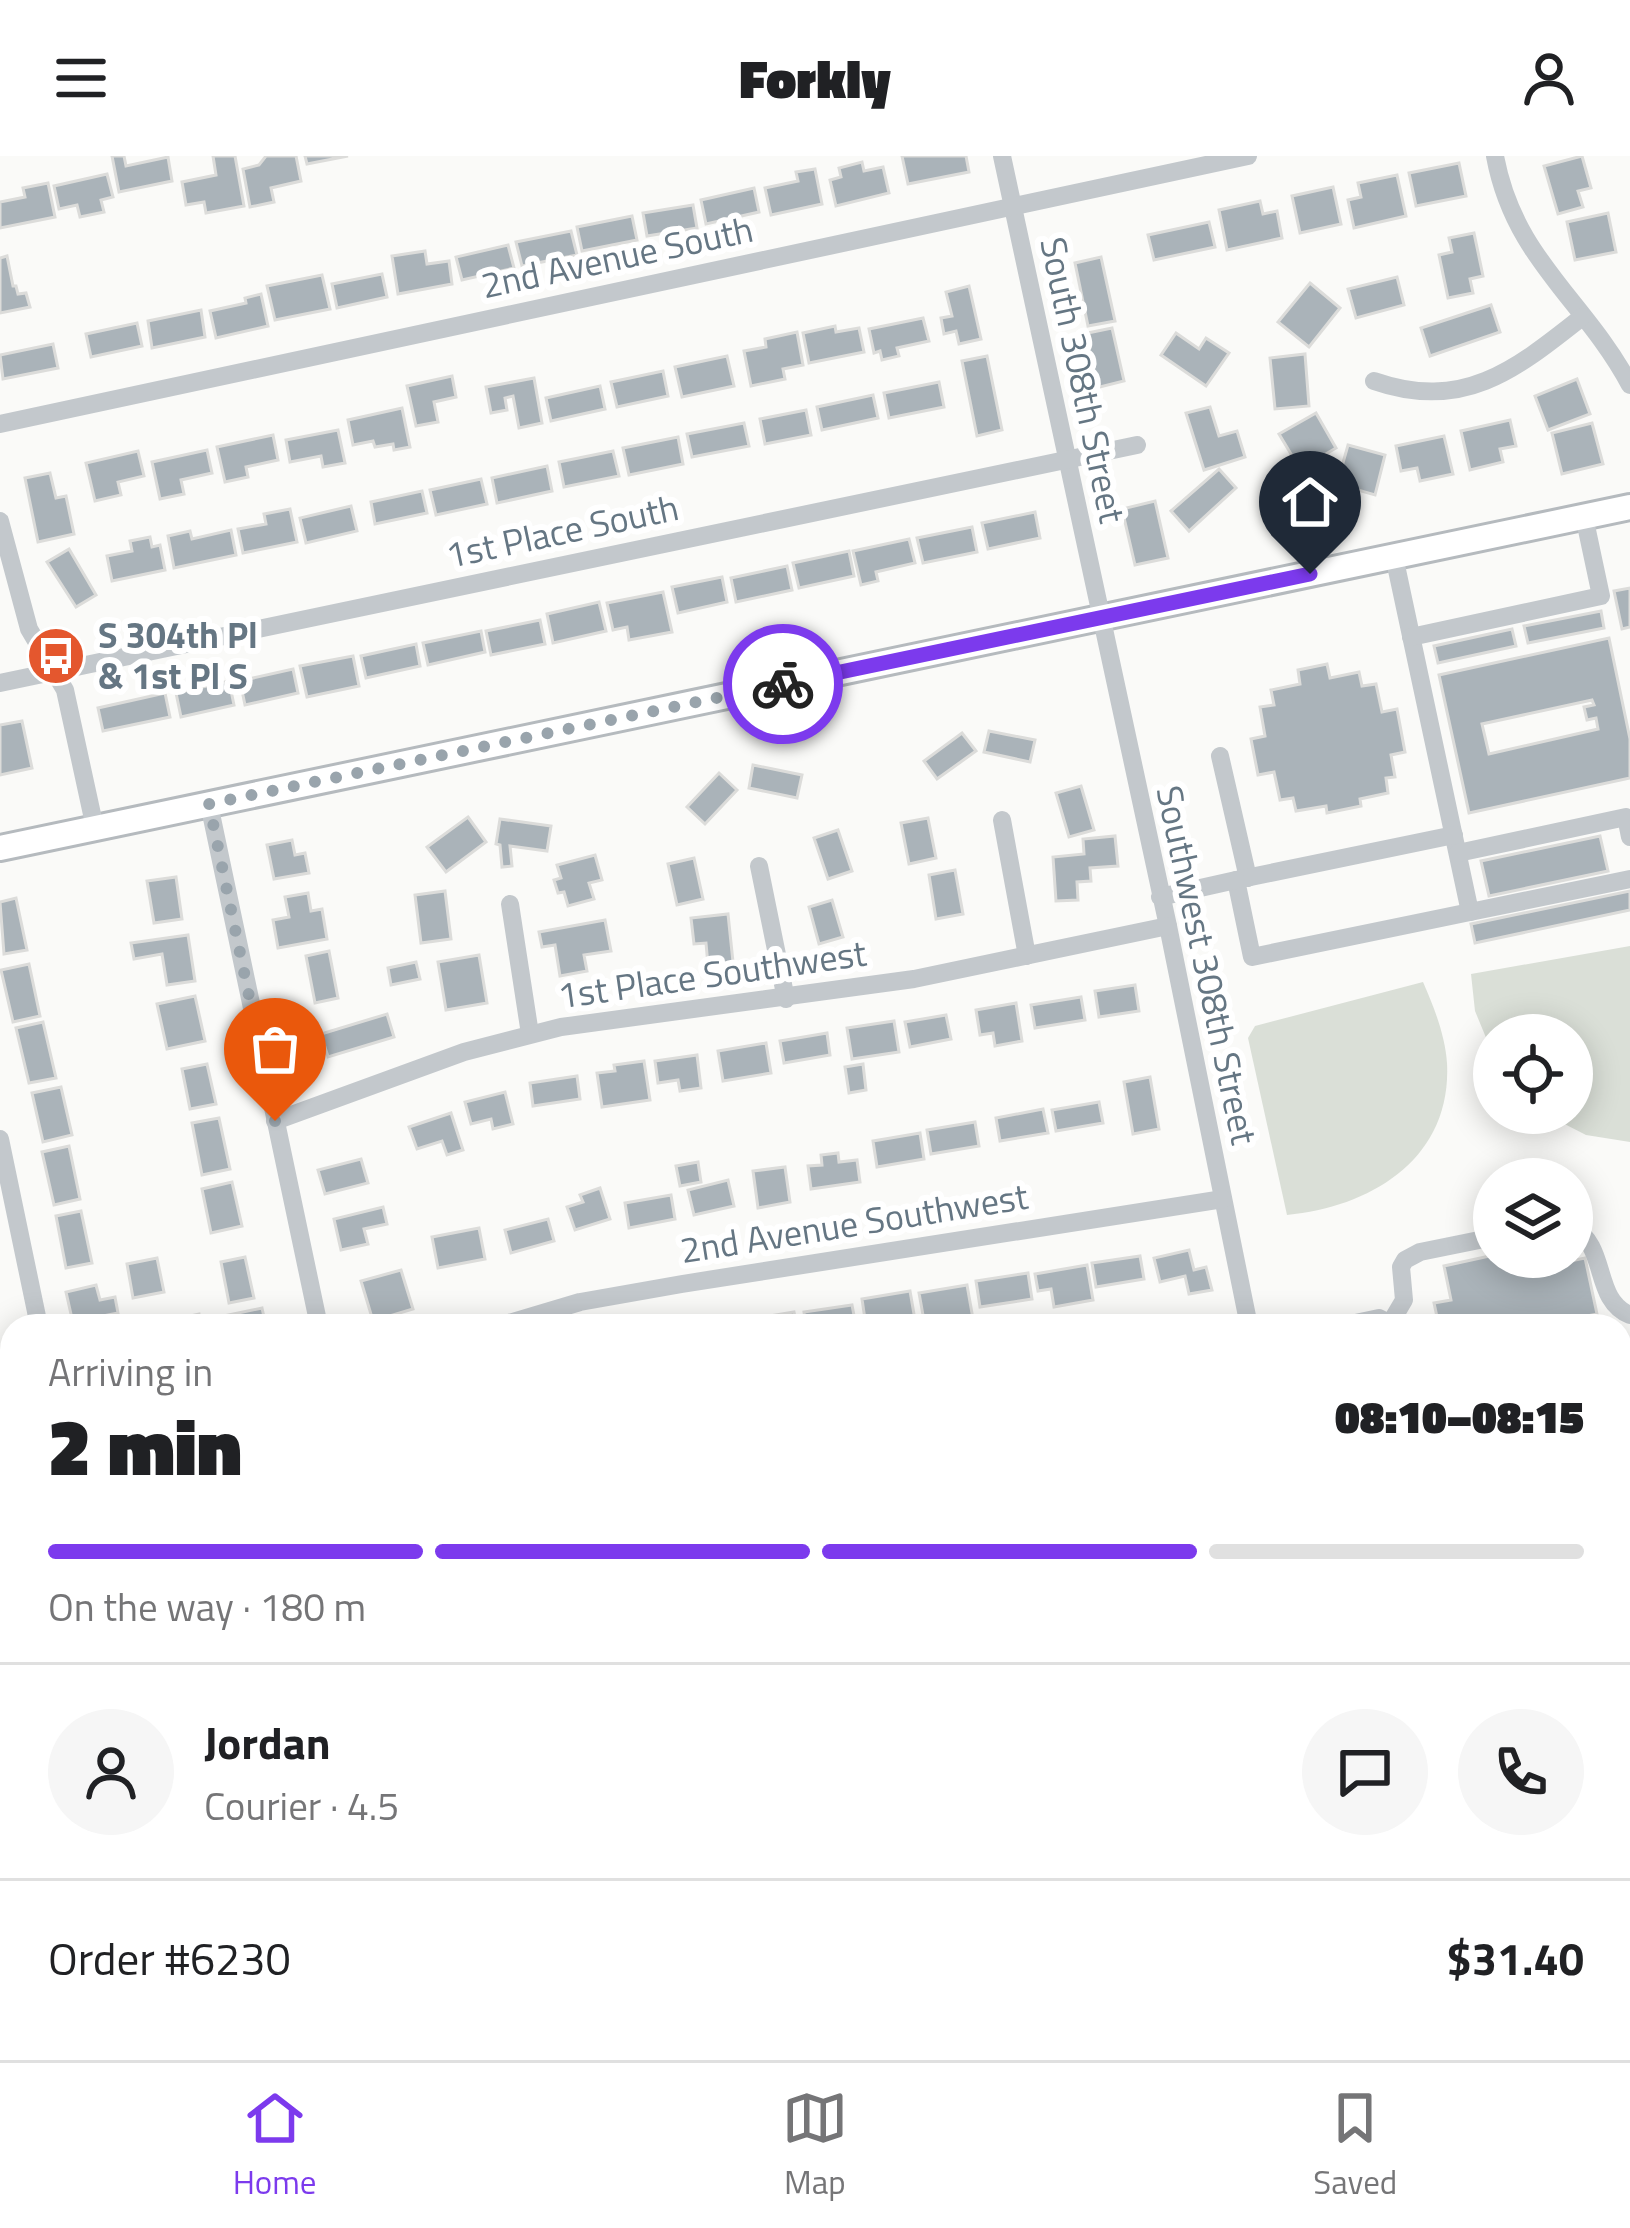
<!DOCTYPE html>
<meta charset="utf-8">
<style>
body{margin:0;font-family:"Titillium Web",sans-serif;background:#f6f6f6;color:#202124;height:100vh;display:flex;flex-direction:column;font-size:45px;white-space:nowrap}
*{box-sizing:border-box;margin:0}
p{font-size:39px;color:#757577}
.icon{flex:none;width:66px;height:66px;fill:none;stroke:currentColor;stroke-width:2;stroke-linecap:round;stroke-linejoin:round}
.map{position:relative;flex:1;overflow:hidden}
.drawer{position:absolute;left:0px;top:1158px;width:1632px;height:747px;display:flex;flex-direction:column;background:#fff;border-radius:36px 36px 0 0;box-shadow:0 6px 30px #0003}
.drawer>*{flex:none}
.controls{position:absolute;left:1473px;top:858px;display:grid;gap:24px}
.controls a{display:grid;place-items:center;width:120px;height:120px;border-radius:50%;background:#fff;box-shadow:0 6px 30px #0003;font-size:60px}
.pin{position:absolute;display:grid;place-items:center;width:102px;height:102px;color:#fff;margin:-123px -51px;border-radius:50% 50% 50% 0;rotate:-45deg;box-shadow:0 0 12px #0007}
.pin .icon{rotate:45deg}
.courier{position:absolute;display:grid;place-items:center;width:120px;height:120px;margin:-60px;border:9px solid #7c3aed;border-radius:50%;background:#fff;color:#222;box-shadow:0 3px 15px #0007}
.summary em{font-style:normal;font-weight:800}
.summary div{display:flex;flex-direction:column-reverse}
.summary{display:flex;align-items:center;justify-content:space-between;height:204px;padding:0 48px}
h1{font-size:78px;font-weight:800;line-height:90px}
.bar{display:grid;grid-template-columns:repeat(4,1fr);gap:18px 12px;align-content:center;height:144px;padding:0 48px}
.bar i{height:15px;border-radius:9px;background:#e0e0e0}
.bar .selected{background:#7c3aed}
.bar p{grid-column:span 4}
.line{display:flex;align-items:center;gap:30px;padding:0 48px;border-top:3px solid #e0e0e0}
.line div{flex:1}
.round{display:grid;place-items:center;flex:none;width:126px;height:126px;border-radius:63px;background:#f6f6f6}
header{display:flex;justify-content:space-between;align-items:center;height:156px;padding:0 48px;background:#fff;font-size:54px;font-weight:800}
.tab-bar{display:flex;justify-content:space-around;align-items:center;height:168px;border-top:3px solid #e0e0e0;background:#fff;font-size:33px;color:#757577}
.tab-bar a{display:grid;justify-items:center;gap:6px}
.tab-bar .selected{color:#7c3aed}
.map>svg:first-child{display:block}
.green{fill:#dadfd7}
.building{fill:#aab3b9;stroke:#dcdcda;stroke-width:3;fill-rule:evenodd}
.lines{fill:none;stroke-linecap:round;stroke-linejoin:round}
.major-casing{stroke:#b5babe;stroke-width:30}
.minor{stroke:#c3c8cc;stroke-width:18}
.major{stroke:#fff;stroke-width:24}
.done{stroke:#99a4ac;stroke-width:12;stroke-dasharray:0 21.6}
.route{stroke:#7c3aed;stroke-width:15}
.labels{text-anchor:middle;stroke-width:12;stroke-linejoin:round;paint-order:stroke}
.street-label{font-size:36px;fill:#657683;stroke:#fff}
.poi-label{font-size:36px;font-weight:bold;fill:#657683;stroke:#fff;text-anchor:start}
</style>
<header><svg class="icon" aria-label="menu" viewBox="0 0 24 24"><path d="M4 6h16M4 12h16M4 18h16"/></svg>Forkly<svg class="icon" aria-label="person" viewBox="0 0 24 24"><circle cx="12" cy="8" r="4"/><path d="M4 21q1-7 8-7t8 7"/></svg></header>
<div class="map">
<svg width="1630" height="1904" viewBox="0 0 1630 1904">
<rect width="100%" height="100%" fill="#fafaf8"/>
<g class="green">
<polygon points="1630,790 1630,986 1586,979 1543,957 1572,957 1572,879 1494,879 1494,901 1475,855 1471,818"/>
<path d="M1423 826C1434 851 1445 879 1447 907 1452 1003 1371 1051 1287 1059L1248 882 1255 870Z"/>
</g>
<g class="building">
<polygon points="112,0 124,0 126,10 168,1 172,25 119,36"/>
<polygon points="213,0 235,0 244,50 206,57 204,46 186,49 182,26 216,19"/>
<polygon points="266,0 296,0 301,25 271,32 274,46 250,51 243,13 259,9"/>
<polygon points="305,0 348,0 307,8"/>
<polygon points="902,0 966,0 969,16 908,28"/>
<polygon points="1582,0 1591,32 1578,35 1583,51 1558,58 1544,10"/>
<polygon points="862,6 864,15 883,11 889,37 836,50 830,24 841,21 839,12"/>
<polygon points="1459,7 1466,40 1416,50 1409,17"/>
<polygon points="815,13 822,48 771,59 765,32 798,25 796,16"/>
<polygon points="107,18 113,41 101,44 104,56 80,61 77,49 59,53 54,30"/>
<polygon points="1397,19 1406,60 1354,72 1348,44 1361,41 1358,27"/>
<polygon points="48,27 55,61 0,72 0,46 25,41 23,32"/>
<polygon points="1333,31 1341,68 1300,77 1292,40"/>
<polygon points="754,32 759,56 706,68 701,44"/>
<polygon points="1260,45 1263,58 1277,55 1282,82 1227,94 1219,54"/>
<polygon points="693,49 697,72 647,80 643,57"/>
<polygon points="1608,57 1616,96 1575,104 1567,66"/>
<polygon points="632,60 637,84 582,95 577,71"/>
<polygon points="1209,66 1215,91 1154,104 1148,79"/>
<polygon points="571,75 577,99 522,110 516,86"/>
<polygon points="1474,77 1483,120 1470,123 1473,137 1448,142 1439,99 1452,96 1449,82"/>
<polygon points="508,89 514,112 462,124 456,101"/>
<polygon points="425,95 427,108 449,105 452,128 398,138 392,100"/>
<polygon points="7,100 13,130 16,130 18,138 26,137 30,151 0,157 0,102"/>
<polygon points="1101,101 1115,165 1088,170 1075,107"/>
<polygon points="382,118 387,141 337,152 332,128"/>
<polygon points="322,119 330,153 275,164 267,130"/>
<polygon points="1397,121 1404,149 1356,162 1348,133"/>
<polygon points="1310,127 1340,152 1309,191 1278,166"/>
<polygon points="969,130 981,183 959,188 956,175 944,178 941,162 952,160 946,136"/>
<polygon points="261,138 268,170 216,182 210,155 246,147 245,142"/>
<polygon points="1491,149 1500,176 1430,200 1421,172"/>
<polygon points="201,154 205,181 152,192 148,165"/>
<polygon points="923,162 929,185 897,192 899,200 882,204 880,195 874,197 869,173"/>
<polygon points="137,167 142,190 91,201 86,178"/>
<polygon points="835,170 836,176 859,172 864,196 809,207 803,177"/>
<polygon points="1112,172 1124,225 1096,232 1083,178"/>
<polygon points="797,176 803,209 783,213 785,223 751,230 744,195 766,191 765,183"/>
<polygon points="1176,177 1199,193 1206,182 1229,197 1206,230 1161,199"/>
<polygon points="53,188 58,212 3,223 0,199"/>
<polygon points="1305,198 1309,250 1275,253 1270,202"/>
<polygon points="727,200 734,230 682,241 675,211"/>
<polygon points="987,200 1002,274 977,280 962,205"/>
<polygon points="663,215 668,240 617,251 611,226"/>
<polygon points="452,220 456,241 434,246 438,266 416,270 407,230"/>
<polygon points="534,222 542,267 519,272 513,240 505,242 507,254 491,257 486,231"/>
<polygon points="1577,223 1590,258 1548,274 1535,240"/>
<polygon points="939,226 944,251 889,262 884,237"/>
<polygon points="600,230 605,253 551,265 546,242"/>
<polygon points="873,239 878,262 822,274 817,251"/>
<polygon points="1210,251 1219,280 1237,275 1245,301 1204,314 1186,257"/>
<polygon points="402,252 410,291 394,294 393,288 375,291 373,285 353,289 348,264"/>
<polygon points="806,254 811,279 765,288 760,263"/>
<polygon points="1316,257 1336,292 1300,313 1279,278"/>
<polygon points="1510,264 1516,290 1500,293 1503,306 1470,314 1461,275"/>
<polygon points="744,267 749,290 692,301 687,278"/>
<polygon points="1592,267 1603,308 1562,318 1552,277"/>
<polygon points="338,274 345,307 323,311 321,300 290,306 286,284"/>
<polygon points="273,279 278,304 246,311 248,321 225,326 217,291"/>
<polygon points="1444,280 1453,318 1420,325 1417,312 1401,315 1396,290"/>
<polygon points="678,281 683,308 629,319 623,292"/>
<polygon points="1348,289 1385,299 1375,339 1337,328"/>
<polygon points="207,294 212,317 181,324 184,338 160,343 152,306"/>
<polygon points="138,295 144,320 118,326 121,339 95,345 86,307"/>
<polygon points="613,295 619,320 564,331 559,306"/>
<polygon points="547,310 552,335 497,347 492,322"/>
<polygon points="1219,313 1236,332 1189,375 1171,355"/>
<polygon points="50,317 56,342 66,340 74,378 38,386 25,322"/>
<polygon points="481,323 487,348 436,359 430,334"/>
<polygon points="422,335 427,357 375,368 371,346"/>
<polygon points="1155,345 1168,402 1135,409 1122,353"/>
<polygon points="351,350 357,375 306,387 300,362"/>
<polygon points="290,353 297,386 243,397 238,373 266,368 264,358"/>
<polygon points="1035,356 1040,382 988,393 982,367"/>
<polygon points="972,371 977,396 923,407 917,382"/>
<polygon points="231,374 236,399 174,412 168,380 190,375 192,383"/>
<polygon points="150,381 152,391 160,389 165,414 112,425 107,400 132,395 130,385"/>
<polygon points="909,383 915,407 876,416 878,425 861,429 853,395"/>
<polygon points="69,393 96,439 76,451 47,406"/>
<polygon points="849,395 854,420 799,432 793,407"/>
<polygon points="787,410 792,434 736,446 731,422"/>
<polygon points="722,421 727,446 678,457 672,431"/>
<polygon points="1630,432 1630,471 1622,473 1614,435"/>
<polygon points="663,436 672,476 629,484 627,471 613,474 607,447"/>
<polygon points="599,446 606,475 553,487 547,458"/>
<polygon points="1601,455 1604,472 1528,487 1524,470"/>
<polygon points="540,464 545,488 491,499 486,475"/>
<polygon points="1512,473 1516,490 1438,507 1434,490"/>
<polygon points="481,475 485,496 428,509 423,487"/>
<path d="M1609 482 1630 583V622L1469 657 1439 519ZM1592 544 1594 549 1584 551 1587 564 1596 562 1598 573 1489 598 1482 568Z"/>
<polygon points="416,488 420,510 366,522 361,500"/>
<polygon points="353,500 359,530 307,541 300,510"/>
<polygon points="1327,508 1330,522 1359,516 1362,530 1376,528 1382,556 1397,553 1405,596 1391,599 1395,621 1386,622 1388,637 1360,643 1361,650 1327,657 1326,650 1296,655 1293,642 1280,644 1274,616 1258,619 1251,583 1265,580 1260,551 1274,549 1271,534 1300,528 1298,514"/>
<polygon points="293,513 298,537 245,549 240,525"/>
<polygon points="229,525 234,549 181,561 176,537"/>
<polygon points="165,537 170,561 103,575 98,552"/>
<polygon points="22,565 32,612 0,619 0,569"/>
<polygon points="989,575 1035,584 1030,606 984,596"/>
<polygon points="962,577 976,595 937,623 924,605"/>
<polygon points="753,609 802,619 797,642 749,632"/>
<polygon points="719,617 737,634 705,668 687,651"/>
<polygon points="1081,630 1094,674 1069,681 1056,637"/>
<polygon points="468,661 486,686 446,716 427,691"/>
<polygon points="928,662 936,702 909,708 901,667"/>
<polygon points="500,663 551,670 547,695 510,690 512,710 502,711 500,689 496,688"/>
<polygon points="838,674 852,715 828,723 814,682"/>
<polygon points="1115,680 1118,710 1090,712 1091,725 1077,726 1078,744 1056,745 1053,701 1084,698 1083,683"/>
<polygon points="1600,680 1608,715 1489,740 1481,705"/>
<polygon points="292,684 295,699 305,697 309,717 274,723 267,689"/>
<polygon points="595,699 602,724 589,727 594,743 568,750 564,736 558,737 554,724 561,722 557,709"/>
<polygon points="694,702 703,743 677,749 668,708"/>
<polygon points="955,714 963,758 936,763 929,719"/>
<polygon points="176,721 182,763 154,767 147,725"/>
<polygon points="445,735 451,783 421,787 415,739"/>
<polygon points="1630,735 1630,754 1475,787 1471,768"/>
<polygon points="308,737 311,755 322,753 327,783 278,792 273,764 289,761 285,741"/>
<polygon points="16,742 27,794 4,798 0,746"/>
<polygon points="832,744 843,781 819,788 809,751"/>
<polygon points="728,758 733,806 708,809 706,787 694,788 691,762"/>
<polygon points="605,764 611,795 584,799 587,815 560,820 555,789 542,791 539,776"/>
<polygon points="188,779 195,825 167,829 162,798 134,803 131,787"/>
<polygon points="329,795 338,842 315,847 306,800"/>
<polygon points="479,799 487,847 446,854 438,806"/>
<polygon points="416,806 420,823 391,829 388,812"/>
<polygon points="29,808 40,860 13,866 1,814"/>
<polygon points="1135,829 1139,855 1099,861 1095,835"/>
<polygon points="195,840 205,885 167,893 157,848"/>
<polygon points="1081,841 1085,864 1035,872 1031,849"/>
<polygon points="1016,847 1022,885 995,890 993,877 980,879 976,854"/>
<polygon points="387,858 394,881 328,901 321,878"/>
<polygon points="946,859 951,883 910,891 905,866"/>
<polygon points="894,865 899,896 852,903 847,872"/>
<polygon points="43,866 56,922 29,927 16,872"/>
<polygon points="827,877 830,899 784,907 780,885"/>
<polygon points="766,887 771,917 723,925 718,895"/>
<polygon points="697,899 701,932 680,935 678,924 658,927 655,905"/>
<polygon points="644,905 650,944 602,951 597,917 615,915 614,909"/>
<polygon points="207,908 216,948 190,953 182,913"/>
<polygon points="863,908 866,934 849,937 845,911"/>
<polygon points="577,920 580,943 533,950 530,927"/>
<polygon points="1150,921 1159,973 1133,978 1124,926"/>
<polygon points="61,931 72,979 43,986 32,937"/>
<polygon points="505,936 513,968 493,973 491,963 471,968 465,946"/>
<polygon points="1099,946 1103,967 1056,975 1052,954"/>
<polygon points="1043,953 1048,977 1000,985 996,962"/>
<polygon points="451,957 463,994 447,999 442,985 417,993 409,971"/>
<polygon points="219,962 230,1013 202,1019 192,967"/>
<polygon points="975,966 979,990 931,998 927,974"/>
<polygon points="920,977 924,1003 877,1011 873,985"/>
<polygon points="69,990 80,1043 54,1049 42,996"/>
<polygon points="838,997 839,1006 857,1004 860,1026 811,1033 808,1010 822,1009 821,999"/>
<polygon points="361,1003 368,1027 325,1038 318,1014"/>
<polygon points="698,1006 701,1026 680,1030 676,1010"/>
<polygon points="785,1011 790,1046 758,1052 753,1015"/>
<polygon points="728,1024 734,1050 694,1059 688,1034"/>
<polygon points="232,1026 242,1070 211,1077 202,1033"/>
<polygon points="600,1032 610,1063 575,1074 567,1051 583,1046 580,1039"/>
<polygon points="671,1039 675,1063 629,1072 625,1047"/>
<polygon points="383,1051 387,1068 364,1073 368,1088 341,1094 334,1063"/>
<polygon points="81,1055 92,1107 66,1112 56,1060"/>
<polygon points="548,1063 554,1085 511,1097 505,1074"/>
<polygon points="479,1072 485,1103 438,1112 432,1081"/>
<polygon points="1189,1094 1194,1114 1206,1111 1212,1134 1189,1138 1185,1120 1160,1126 1154,1102"/>
<polygon points="1494,1099 1545,1101 1546,1110 1585,1102 1597,1158 1539,1170 1439,1170 1434,1147 1451,1144 1444,1110"/>
<polygon points="1140,1100 1144,1123 1096,1131 1092,1107"/>
<polygon points="245,1101 254,1142 229,1147 221,1106"/>
<polygon points="157,1102 164,1136 133,1142 127,1108"/>
<polygon points="1087,1109 1093,1144 1054,1151 1051,1133 1038,1135 1035,1118"/>
<polygon points="401,1114 413,1153 373,1165 361,1125"/>
<polygon points="1028,1117 1032,1143 980,1151 976,1125"/>
<polygon points="96,1129 100,1144 115,1141 118,1157 103,1160 105,1170 89,1170 88,1163 73,1167 66,1136"/>
<polygon points="967,1129 973,1163 925,1170 919,1137"/>
<polygon points="910,1135 915,1164 866,1170 862,1143"/>
<polygon points="852,1149 856,1170 806,1170 804,1156"/>
<polygon points="262,1152 266,1170 226,1170 224,1160"/>
<polygon points="794,1156 797,1170 746,1170 745,1164"/>
<polygon points="199,1158 201,1170 174,1170 173,1164"/>
<polygon points="1630,1261 1630,1329 1620,1331 1620,1263"/>
<polygon points="12,1348 12,1399 2,1401 0,1351"/>
<polygon points="12,1417 12,1461 7,1462 0,1420"/>
<polygon points="12,1476 12,1500 5,1501 1,1479"/>
<polygon points="9,1544 12,1572 0,1574 0,1545"/>
<polygon points="12,1685 12,1717 0,1717 0,1686"/>
<polygon points="12,1796 12,1823 0,1825 0,1799"/>
<polygon points="413,1893 415,1904 386,1904 385,1899"/>
<polygon points="509,1893 537,1893 539,1902 511,1904"/>
<polygon points="670,1893 689,1893 692,1904 665,1904 662,1895"/>
<polygon points="728,1893 773,1893 775,1899 730,1904"/>
</g>
<g class="lines">
<g class="major-casing">
<polyline id="major" points="0,692 1630,351"/>
</g>
<g class="minor">
<polyline points="1002,0 1168,770 1249,1170"/>
<path d="M1495 0C1514 103 1584 143 1630 229"/>
<path d="M1374 225C1463 256 1515 214 1582 161"/>
<polyline points="0,268 1248,0"/>
<polyline points="0,365 29,473 65,534 95,672"/>
<polyline points="1394,400 1470,756 1630,723"/>
<polyline points="1411,481 1601,440 1584,360"/>
<polyline points="0,527 1137,289"/>
<polyline points="1220,600 1248,722"/>
<polyline points="209,648 319,1170"/>
<polyline points="1002,664 1027,800"/>
<polyline points="1454,679 1236,724 1252,801 1470,756"/>
<polyline points="1458,697 1626,661 1630,681"/>
<polyline points="759,710 786,843"/>
<polyline points="1160,741 1236,724"/>
<polyline points="510,748 530,878"/>
<polyline points="275,965 464,896 561,871 914,823 1168,770"/>
<polyline points="0,983 39,1170"/>
<path d="M1572 1071C1609 1091 1592 1143 1630 1159"/>
<polyline points="1391,1166 1404,1144 1401,1111 1405,1104 1420,1096 1494,1081"/>
<polyline points="499,1170 580,1146 682,1128 1223,1043"/>
<polyline points="1341,1170 1379,1162 1395,1170"/>
<polyline points="0,1304 12,1301"/>
<polyline points="1620,1551 1630,1532"/>
<polyline points="1620,1619 1630,1617"/>
<polyline points="0,1755 12,1753"/>
<polyline points="1620,1872 1630,1870"/>
<polyline points="185,1893 188,1904"/>
<polyline points="470,1893 472,1904"/>
<polyline points="1395,1893 1397,1904"/>
<polyline points="1463,1893 1466,1904"/>
<polyline points="1584,1893 1587,1904"/>
</g>
<use href="#major" class="major"/>
</g>
<g class="lines">
<polyline class="done" points="275,965 209,648 783,528"/>
<polyline class="route" points="783,528 1310,418"/>
</g>
<defs>
<g id="bus-disc" transform="scale(3)"><circle r="9.5" fill="#e4572e" stroke="#fff"/><path d="M-5-6H5V4H4V6H2V4H-2V6H-4V4H-5ZM-3.5-4V0h7V-4ZM-3.5 1.2v1.5H-2V1.2ZM2 1.2v1.5H3.5V1.2Z" fill="#fff"/></g>
</defs>
<g fill-rule="evenodd">
<use href="#bus-disc" x="56" y="500"/>
</g>
<g class="labels">
<g class="street-label">
<text transform="translate(617 101) rotate(-12)" y="13">2nd Avenue South</text>
<text transform="translate(1083 224) rotate(78)" y="13">South 308th Street</text>
<text transform="translate(562 375) rotate(-12)" y="13">1st Place South</text>
<text transform="translate(1207 809) rotate(78)" y="13">Southwest 308th Street</text>
<text transform="translate(712 818) rotate(-8)" y="13">1st Place Southwest</text>
<text transform="translate(854 1067) rotate(-9)" y="13">2nd Avenue Southwest</text>
</g>
<g class="poi-label">
<text x="98" y="492">S 304th Pl<tspan x="98" dy="41">&amp; 1st Pl S</tspan></text>
</g>
</g>
</svg>
<div class="controls">
<a><svg class="icon" aria-label="locate" viewBox="0 0 24 24"><circle cx="12" cy="12" r="6"/><path d="M12 2v4M12 18v4M2 12h4M18 12h4"/></svg></a>
<a><svg class="icon" aria-label="layers" viewBox="0 0 24 24"><path d="M12 4l9 5-9 5-9-5zM3 14l9 5 9-5"/></svg></a>
</div>
<div class="pin" style="left:275px;top:965px;background:#ea580c"><svg class="icon" aria-label="bag" viewBox="0 0 24 24"><path d="M5 8h14l-1 12H6zM9 8a3 3 0 0 1 6 0"/></svg></div>
<div class="pin" style="left:1310px;top:418px;background:#1f2937"><svg class="icon" aria-label="home" viewBox="0 0 24 24"><path d="M3 11l9-7 9 7M6 9v11h12V9"/></svg></div>
<div class="courier" style="left:783px;top:528px"><svg class="icon" aria-label="bike" viewBox="0 0 24 24"><circle cx="6" cy="16" r="4"/><circle cx="18" cy="16" r="4"/><path d="M6 16l4-8h5l3 8M10 8l3 8H6M13 5h3"/></svg></div>
<section class="drawer">
<div class="summary"><div><h1>2 min</h1><p>Arriving in</p></div><em>08:10–08:15</em></div>
<div class="bar"><i class="selected"></i><i class="selected"></i><i class="selected"></i><i></i><p>On the way · 180 m</p></div>
<div class="line" style="height:216px"><a class="round"><svg class="icon" aria-label="person" viewBox="0 0 24 24"><circle cx="12" cy="8" r="4"/><path d="M4 21q1-7 8-7t8 7"/></svg></a><div><b>Jordan</b><p>Courier · 4.5</p></div><a class="round"><svg class="icon" aria-label="chat" viewBox="0 0 24 24"><path d="M4 5h16v11H9l-5 4z"/></svg></a><a class="round"><svg class="icon" aria-label="phone" viewBox="0 0 24 24"><path d="M5 4h4l2 5-3 2q2 4 5 5l2-3 5 2v4C11 20 4 13 5 4z"/></svg></a></div>
<div class="line" style="height:156px"><div>Order #6230</div><b>$31.40</b></div>
</section>
</div>
<nav class="tab-bar">
<a class="selected"><svg class="icon" aria-label="home" viewBox="0 0 24 24"><path d="M3 11l9-7 9 7M6 9v11h12V9"/></svg>Home</a>
<a><svg class="icon" aria-label="map" viewBox="0 0 24 24"><path d="M3 6l6-2 6 2 6-2v14l-6 2-6-2-6 2zM9 4v14M15 6v14"/></svg>Map</a>
<a><svg class="icon" aria-label="saved" viewBox="0 0 24 24"><path d="M7 4h10v16l-5-4-5 4z"/></svg>Saved</a>
</nav>
